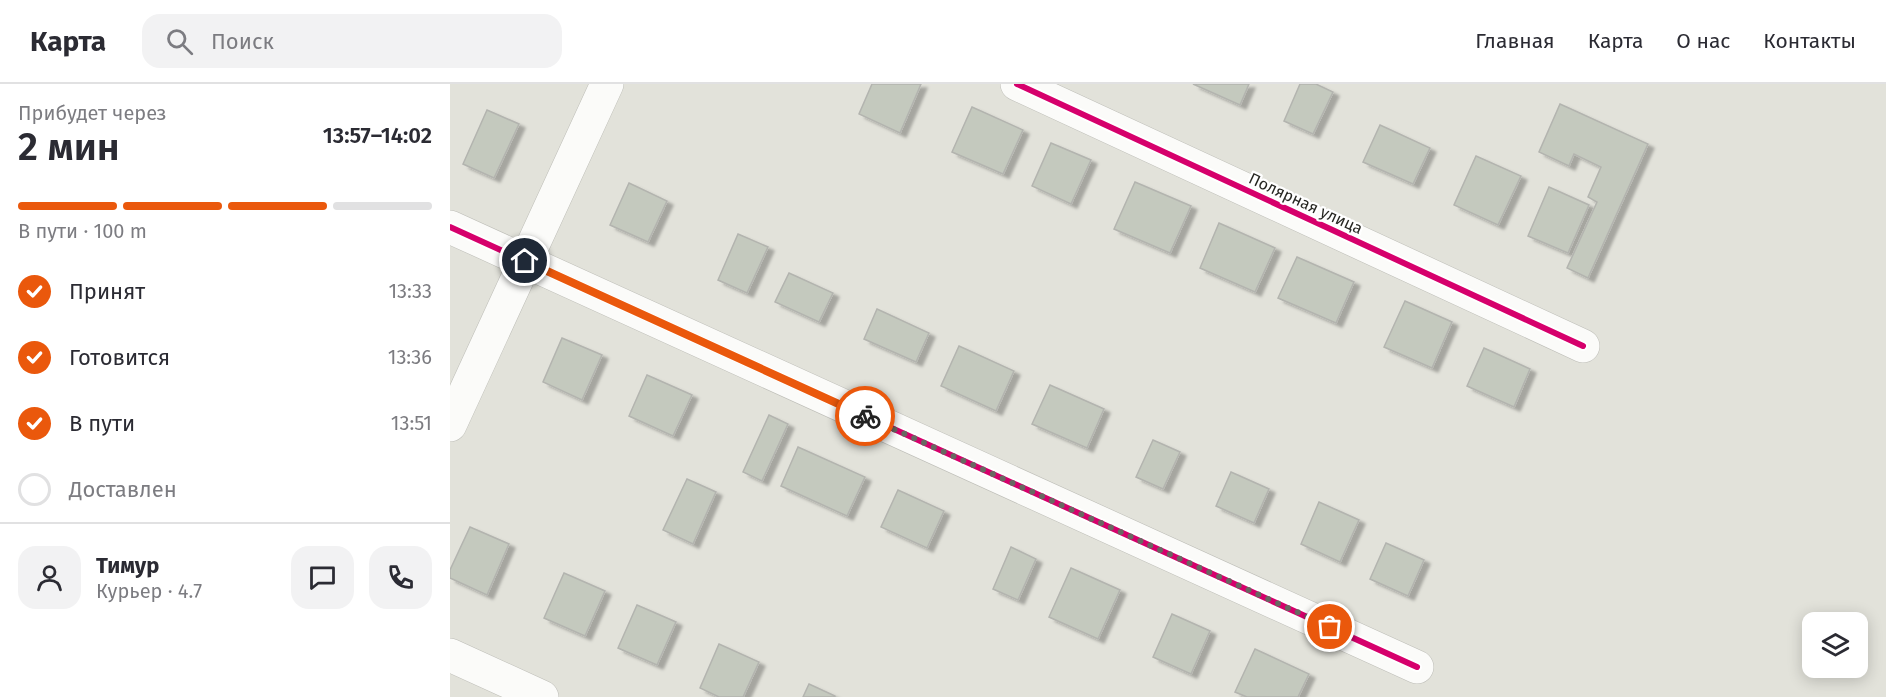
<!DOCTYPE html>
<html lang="ru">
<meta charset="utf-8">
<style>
body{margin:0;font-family:"Fira Sans",sans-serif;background:#f2f2f3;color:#2b2b33;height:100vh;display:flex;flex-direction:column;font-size:22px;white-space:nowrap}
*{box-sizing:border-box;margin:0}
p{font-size:20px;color:#7c7c81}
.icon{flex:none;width:33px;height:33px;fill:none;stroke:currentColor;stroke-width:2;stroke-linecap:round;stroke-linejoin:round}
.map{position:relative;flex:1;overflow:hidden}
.sheet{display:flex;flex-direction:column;background:#fff;width:450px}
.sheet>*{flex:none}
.controls{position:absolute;left:1352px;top:528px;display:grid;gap:12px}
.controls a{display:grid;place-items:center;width:66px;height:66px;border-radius:12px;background:#fff;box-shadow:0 3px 15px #0003;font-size:30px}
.pin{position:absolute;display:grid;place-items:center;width:51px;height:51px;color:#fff;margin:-26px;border:3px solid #fff;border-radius:50%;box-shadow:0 2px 6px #0007}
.courier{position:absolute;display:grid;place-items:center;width:60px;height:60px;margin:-30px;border:4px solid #ea580c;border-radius:50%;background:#fff;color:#222;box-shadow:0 2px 8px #0007}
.headline em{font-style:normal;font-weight:600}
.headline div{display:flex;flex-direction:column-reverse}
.headline{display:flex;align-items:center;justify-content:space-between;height:102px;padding:0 18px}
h1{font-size:39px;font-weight:600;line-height:45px}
.bar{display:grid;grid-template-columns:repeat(4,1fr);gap:9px 6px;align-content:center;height:72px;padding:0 18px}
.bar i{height:8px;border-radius:4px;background:#e1e1e2}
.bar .current{background:#ea580c}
.bar p{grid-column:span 4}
.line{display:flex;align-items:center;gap:15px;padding:0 18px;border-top:2px solid #e1e1e2}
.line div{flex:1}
.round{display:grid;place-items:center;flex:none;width:63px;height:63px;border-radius:18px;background:#f2f2f3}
ol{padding:0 18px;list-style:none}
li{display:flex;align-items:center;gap:18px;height:66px}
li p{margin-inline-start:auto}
li .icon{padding:6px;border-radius:50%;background:#ea580c;color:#fff;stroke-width:4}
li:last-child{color:#7c7c81}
li i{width:33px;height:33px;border:3px solid #e1e1e2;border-radius:50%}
header{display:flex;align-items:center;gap:36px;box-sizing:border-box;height:84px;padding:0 30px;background:#fff;border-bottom:2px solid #e1e1e2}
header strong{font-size:28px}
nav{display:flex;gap:33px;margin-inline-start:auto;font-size:21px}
.search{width:420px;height:54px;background:#f2f2f3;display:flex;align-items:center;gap:15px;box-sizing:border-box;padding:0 21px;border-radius:18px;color:#7c7c81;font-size:22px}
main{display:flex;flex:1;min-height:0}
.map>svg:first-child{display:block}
.building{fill:#c4c9be;stroke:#b3b4af;stroke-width:1.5;filter:url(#shadow)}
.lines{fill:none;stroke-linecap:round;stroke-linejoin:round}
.minor-casing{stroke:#bdbdb7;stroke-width:34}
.minor{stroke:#fbfbf9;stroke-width:33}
.cycleway-casing{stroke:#fff;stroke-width:10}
.cycleway{stroke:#d6006c;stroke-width:6}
.done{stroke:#686862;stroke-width:6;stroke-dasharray:0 10.8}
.route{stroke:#ea580c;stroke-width:8}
.labels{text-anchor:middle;stroke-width:4.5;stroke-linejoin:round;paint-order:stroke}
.street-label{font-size:16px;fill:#272722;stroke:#fff}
</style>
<header>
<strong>Карта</strong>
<div class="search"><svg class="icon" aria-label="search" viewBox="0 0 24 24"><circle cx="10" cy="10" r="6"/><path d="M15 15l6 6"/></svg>Поиск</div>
<nav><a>Главная</a><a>Карта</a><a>О нас</a><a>Контакты</a></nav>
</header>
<main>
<section class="sheet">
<div class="headline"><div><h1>2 мин</h1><p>Прибудет через</p></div><em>13:57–14:02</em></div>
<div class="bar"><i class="current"></i><i class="current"></i><i class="current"></i><i></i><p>В пути · 100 m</p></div>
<ol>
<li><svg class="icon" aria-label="check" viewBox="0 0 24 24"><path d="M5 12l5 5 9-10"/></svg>Принят<p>13:33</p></li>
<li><svg class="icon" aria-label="check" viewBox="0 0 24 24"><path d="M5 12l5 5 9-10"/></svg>Готовится<p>13:36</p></li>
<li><svg class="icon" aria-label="check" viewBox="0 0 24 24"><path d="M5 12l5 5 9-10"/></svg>В пути<p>13:51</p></li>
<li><i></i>Доставлен</li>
</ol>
<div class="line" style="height:108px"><a class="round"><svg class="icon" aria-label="person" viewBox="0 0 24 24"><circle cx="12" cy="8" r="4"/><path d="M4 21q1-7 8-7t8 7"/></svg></a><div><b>Тимур</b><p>Курьер · 4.7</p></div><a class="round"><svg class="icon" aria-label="chat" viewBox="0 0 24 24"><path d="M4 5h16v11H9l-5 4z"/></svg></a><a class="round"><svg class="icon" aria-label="phone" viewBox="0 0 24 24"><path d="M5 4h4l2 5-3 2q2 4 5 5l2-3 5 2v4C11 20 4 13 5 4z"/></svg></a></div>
</section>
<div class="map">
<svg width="1436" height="613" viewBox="0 0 1436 613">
<defs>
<filter id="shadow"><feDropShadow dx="6" dy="4" stdDeviation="1.5" flood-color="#0004"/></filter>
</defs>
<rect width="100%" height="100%" fill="#e2e2da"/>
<g class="building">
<polygon points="422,0 471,0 450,49 409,30"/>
<polygon points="743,0 799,0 790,21"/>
<polygon points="850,0 866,0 883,8 863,50 834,37"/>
<polygon points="1110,20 1198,60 1138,194 1117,184 1147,118 1138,113 1151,83 1124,70 1119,82 1089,68"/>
<polygon points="522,23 573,46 553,90 502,68"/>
<polygon points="37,26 69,40 44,94 13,80"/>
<polygon points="930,41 980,64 963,100 913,78"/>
<polygon points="601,59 641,76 621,120 582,102"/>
<polygon points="1026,72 1071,92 1048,141 1004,121"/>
<polygon points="685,98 741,122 720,169 664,145"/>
<polygon points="179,99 217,117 198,158 160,141"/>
<polygon points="1099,103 1139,121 1118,169 1078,152"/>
<polygon points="769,139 825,164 805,208 750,184"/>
<polygon points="288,150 318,163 297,209 268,196"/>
<polygon points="847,173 904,198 886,239 828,214"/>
<polygon points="339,189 383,209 369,238 325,218"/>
<polygon points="955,217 1002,238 982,284 934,263"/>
<polygon points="427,225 479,249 466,278 414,255"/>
<polygon points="112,254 152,271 132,316 93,298"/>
<polygon points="509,262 564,287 546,327 491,302"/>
<polygon points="1034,264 1080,285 1064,323 1017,302"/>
<polygon points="197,291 242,311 223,352 179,332"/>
<polygon points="600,301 654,325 637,364 582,340"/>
<polygon points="319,331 338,340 312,397 293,388"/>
<polygon points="703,356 730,368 713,405 686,393"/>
<polygon points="348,363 415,393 397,432 331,402"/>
<polygon points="781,388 819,405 804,439 766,422"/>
<polygon points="237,395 266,408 243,460 213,446"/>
<polygon points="448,406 494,427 477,464 431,443"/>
<polygon points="869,418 909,436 890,478 851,460"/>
<polygon points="20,443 59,460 37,511 0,494 0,486"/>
<polygon points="936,459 974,476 958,512 920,495"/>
<polygon points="561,463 586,475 568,516 543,505"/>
<polygon points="621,484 670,506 648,555 599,533"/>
<polygon points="114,489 155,507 135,552 94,534"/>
<polygon points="187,521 226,538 207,581 168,564"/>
<polygon points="722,530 760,547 741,590 703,573"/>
<polygon points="269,560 309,578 293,613 269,613 250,604"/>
<polygon points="805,565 859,590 848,613 797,613 785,608"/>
<polygon points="359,600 385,612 385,613 353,613"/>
</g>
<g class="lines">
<g class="minor-casing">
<g id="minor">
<polyline points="567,0 1133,262"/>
<polyline points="0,143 967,583"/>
<polyline points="0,341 157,0"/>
<polyline points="0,571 92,613"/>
</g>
</g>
<use href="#minor" class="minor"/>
<g class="cycleway-casing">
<g id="cycleway">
<polyline points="567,0 1133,262"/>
<polyline points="0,143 967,583"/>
</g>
</g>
<use href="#cycleway" class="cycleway"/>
</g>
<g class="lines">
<polyline class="done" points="415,332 880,543"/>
<polyline class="route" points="75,177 415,332"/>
</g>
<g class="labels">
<g class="street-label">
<text transform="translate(856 119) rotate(25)" y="6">Полярная улица</text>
</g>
</g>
</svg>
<div class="controls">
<a><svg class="icon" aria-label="layers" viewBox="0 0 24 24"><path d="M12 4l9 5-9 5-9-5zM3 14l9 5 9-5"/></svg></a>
</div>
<div class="pin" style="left:880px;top:543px;background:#ea580c"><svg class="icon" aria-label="bag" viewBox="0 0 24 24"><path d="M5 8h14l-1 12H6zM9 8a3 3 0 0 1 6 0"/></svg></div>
<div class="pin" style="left:75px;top:177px;background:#1f2937"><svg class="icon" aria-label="home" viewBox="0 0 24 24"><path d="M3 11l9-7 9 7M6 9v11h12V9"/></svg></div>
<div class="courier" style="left:415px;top:332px"><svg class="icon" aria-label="bike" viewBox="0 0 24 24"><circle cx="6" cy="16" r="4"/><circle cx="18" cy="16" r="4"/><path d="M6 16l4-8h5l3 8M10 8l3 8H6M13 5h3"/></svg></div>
</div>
</main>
